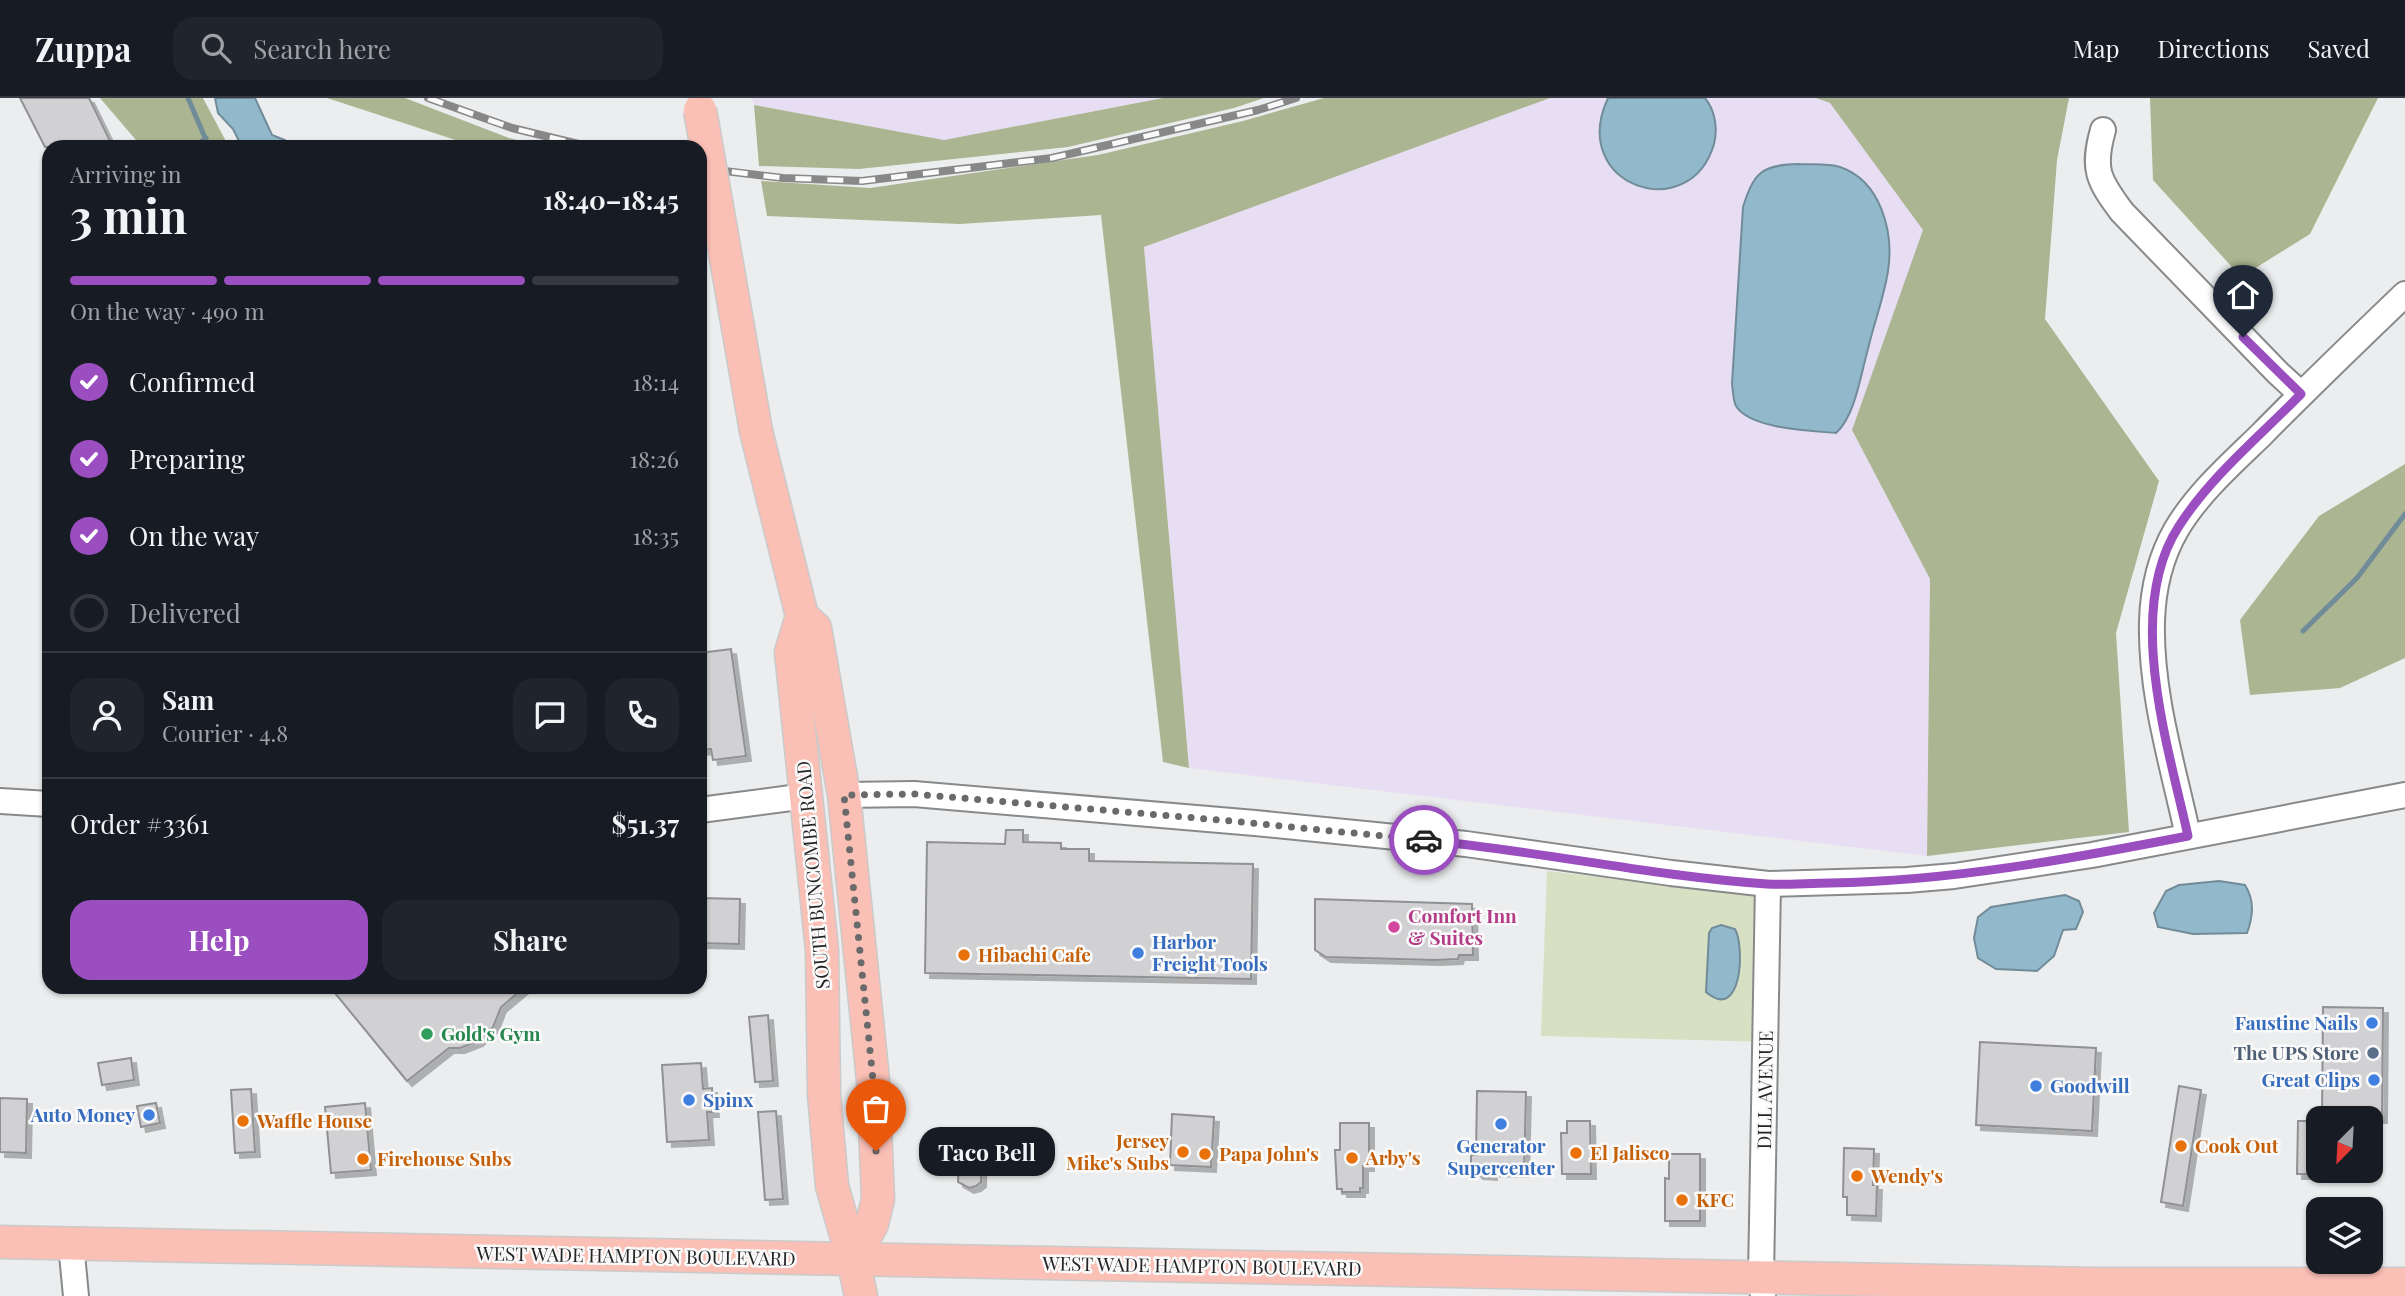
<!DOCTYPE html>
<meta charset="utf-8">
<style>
body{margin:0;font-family:"Playfair Display",serif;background:#20242c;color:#f1f3f6;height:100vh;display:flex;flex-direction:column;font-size:26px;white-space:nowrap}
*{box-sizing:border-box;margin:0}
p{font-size:23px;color:#9ea1a6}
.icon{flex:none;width:38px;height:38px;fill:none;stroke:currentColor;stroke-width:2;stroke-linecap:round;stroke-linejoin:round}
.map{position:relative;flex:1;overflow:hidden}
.side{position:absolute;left:42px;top:42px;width:665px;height:854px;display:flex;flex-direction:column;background:#171b24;border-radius:21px;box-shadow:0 2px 5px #0004}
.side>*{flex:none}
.needle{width:46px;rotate:204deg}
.controls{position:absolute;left:2306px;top:1008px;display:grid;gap:14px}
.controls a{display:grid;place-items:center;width:77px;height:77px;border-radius:14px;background:#171b24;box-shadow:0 2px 5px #0004;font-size:35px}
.pin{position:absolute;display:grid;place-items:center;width:60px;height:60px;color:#fff;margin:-72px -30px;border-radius:50% 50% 50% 0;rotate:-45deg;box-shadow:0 0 7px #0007}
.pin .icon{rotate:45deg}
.courier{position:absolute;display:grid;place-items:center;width:70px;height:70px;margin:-35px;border:5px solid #9a4ec0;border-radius:50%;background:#fff;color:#222;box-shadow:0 2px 9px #0007}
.bubble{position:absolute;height:49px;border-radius:21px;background:#171b24;box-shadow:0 2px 5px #0004;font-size:23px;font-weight:700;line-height:49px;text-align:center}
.overview em{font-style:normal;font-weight:700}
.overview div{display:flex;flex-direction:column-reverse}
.overview{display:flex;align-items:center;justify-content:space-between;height:119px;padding:0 28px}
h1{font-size:46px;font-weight:700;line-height:52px}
.bar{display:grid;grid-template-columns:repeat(4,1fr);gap:10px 7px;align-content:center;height:84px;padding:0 28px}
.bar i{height:9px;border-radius:5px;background:#363941}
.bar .selected{background:#9a4ec0}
.bar p{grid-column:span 4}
.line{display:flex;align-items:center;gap:18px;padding:0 28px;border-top:2px solid #363941}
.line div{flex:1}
.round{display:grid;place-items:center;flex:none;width:74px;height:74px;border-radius:21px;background:#20242c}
ol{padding:0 28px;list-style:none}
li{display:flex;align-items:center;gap:21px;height:77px}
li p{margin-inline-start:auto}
li .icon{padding:7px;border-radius:50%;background:#9a4ec0;color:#fff;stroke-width:4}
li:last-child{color:#9ea1a6}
li i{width:38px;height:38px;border:4px solid #363941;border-radius:50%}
.button{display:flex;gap:14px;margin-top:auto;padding:14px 28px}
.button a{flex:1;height:80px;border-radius:21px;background:#9a4ec0;color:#fff;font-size:28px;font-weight:700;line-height:80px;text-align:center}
.button a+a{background:#20242c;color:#f1f3f6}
header{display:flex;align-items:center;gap:42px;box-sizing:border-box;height:98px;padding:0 35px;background:#171b24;border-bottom:2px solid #363941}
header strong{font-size:33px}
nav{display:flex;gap:38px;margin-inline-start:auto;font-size:24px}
.search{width:490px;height:63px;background:#20242c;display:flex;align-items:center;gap:18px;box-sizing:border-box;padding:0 24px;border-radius:21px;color:#9ea1a6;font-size:26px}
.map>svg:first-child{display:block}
.industrial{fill:#e8def3}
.green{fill:#d8e0c3}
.forest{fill:#acb592}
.water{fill:#92b8cb;stroke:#718c99;stroke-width:2}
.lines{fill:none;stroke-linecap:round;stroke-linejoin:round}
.stream{stroke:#718c99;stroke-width:5}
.building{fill:#d1d1d3;stroke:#909192;stroke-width:2;filter:url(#shadow)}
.minor-casing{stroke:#88898a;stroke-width:28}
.major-casing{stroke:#cacacb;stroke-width:35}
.minor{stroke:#fff;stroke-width:24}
.major{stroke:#fabfb5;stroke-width:32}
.rail-casing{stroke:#888889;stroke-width:8}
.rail{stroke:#fafafb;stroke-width:5;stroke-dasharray:16;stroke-linecap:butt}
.major-bridge-casing{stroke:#cacacb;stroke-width:35;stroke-linecap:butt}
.major-bridge{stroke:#fabfb5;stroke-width:32}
.done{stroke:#6a6a6b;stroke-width:7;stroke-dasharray:0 12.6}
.route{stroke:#9a4ec0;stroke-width:9}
.hotel-dot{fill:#d1479c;stroke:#fafafb;stroke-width:2.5}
.shop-dot{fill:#3f7fe0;stroke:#fafafb;stroke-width:2.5}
.food-dot{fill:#e8710a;stroke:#fafafb;stroke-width:2.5}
.leisure-dot{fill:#2e9e5b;stroke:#fafafb;stroke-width:2.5}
.service-dot{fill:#5c6f8a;stroke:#fafafb;stroke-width:2.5}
.labels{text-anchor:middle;stroke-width:5;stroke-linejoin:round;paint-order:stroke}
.street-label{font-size:19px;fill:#242425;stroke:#fafafb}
.hotel-label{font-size:19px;font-weight:bold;fill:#b23c85;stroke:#fafafb;text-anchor:start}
.shop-label{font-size:19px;font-weight:bold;fill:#366cbe;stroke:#fafafb;text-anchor:start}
.food-label{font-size:19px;font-weight:bold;fill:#c56008;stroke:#fafafb;text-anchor:start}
.leisure-label{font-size:19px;font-weight:bold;fill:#27864d;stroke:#fafafb;text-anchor:start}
.service-label{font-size:19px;font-weight:bold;fill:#4e5e75;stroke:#fafafb;text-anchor:end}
</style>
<header>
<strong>Zuppa</strong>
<div class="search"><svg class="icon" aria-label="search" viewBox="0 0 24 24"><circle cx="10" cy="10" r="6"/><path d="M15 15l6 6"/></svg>Search here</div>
<nav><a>Map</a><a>Directions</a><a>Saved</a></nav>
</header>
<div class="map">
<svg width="2405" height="1198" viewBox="0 0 2405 1198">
<defs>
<filter id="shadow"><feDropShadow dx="5" dy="5" stdDeviation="0" flood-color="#0004"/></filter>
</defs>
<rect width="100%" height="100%" fill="#ecedee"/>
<g class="industrial">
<polygon points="752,0 1163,0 944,42 754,7"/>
<polygon points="1550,0 1816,0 1830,5 1924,132 1852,332 1930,481 1927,758 1189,670 1144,149"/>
</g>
<polygon class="green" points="1547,773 1776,800 1771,944 1541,938"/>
<g class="forest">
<polygon points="100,0 203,0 229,49 142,49"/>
<polygon points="327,0 405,0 509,40 544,49 477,49"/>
<polygon points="1163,0 1264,0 1234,10 1068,49 859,71 759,68 754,7 944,42"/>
<polygon points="1324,0 1550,0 1144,149 1189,670 1163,664 1101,117 960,126 767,118 761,83 870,90 1098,57 1243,23"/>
<polygon points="1816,0 2069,0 2057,62 2045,221 2159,383 2116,535 2129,734 1927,758 1930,481 1852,332 1923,132 1830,5"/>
<polygon points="2150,0 2378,0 2310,136 2241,179 2153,82"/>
<polygon points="2405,366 2405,560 2340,590 2250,597 2240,522 2319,418"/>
</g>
<g class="water">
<polygon points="215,0 255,0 272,37 285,42 291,49 242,49 233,31 218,15"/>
<path d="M1608 0H1705C1715 12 1718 31 1714 46 1690 129 1567 88 1608 0Z"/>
<path d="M1798 66C1811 67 1828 65 1840 69 1881 83 1894 134 1888 173 1884 199 1874 225 1868 251 1861 275 1855 319 1836 335 1812 333 1750 331 1736 308 1733 302 1733 292 1732 286L1743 109C1754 74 1762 67 1798 66Z"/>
<path d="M2219 783 2245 787C2255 803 2253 818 2247 835L2193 836 2158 829 2154 815 2166 793 2179 787Z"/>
<polygon points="2065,797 2079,803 2083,814 2076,831 2063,832 2054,858 2037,873 1996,871 1978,860 1974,840 1978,819 1991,809"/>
<path d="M1721 827 1735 831C1745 849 1742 925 1706 894L1709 835 1712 830Z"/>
</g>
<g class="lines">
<g class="stream">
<polyline points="188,0 209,49"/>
<polyline points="194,49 206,40"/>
<polyline points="46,167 49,153"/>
<polyline points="2303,533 2357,480 2405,416"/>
</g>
</g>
<g class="building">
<polygon points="20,0 89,0 113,49 45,49"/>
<polygon points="731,551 746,658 713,662 711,651 700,652 700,555"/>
<polygon points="1006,732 1023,732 1023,744 1061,745 1061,751 1089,751 1089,763 1253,766 1251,881 925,875 927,744 1005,746"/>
<polygon points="700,800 740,801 739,846 700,845"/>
<polygon points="1315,801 1472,806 1473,857 1459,857 1458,861 1435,862 1326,859 1315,852"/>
<polygon points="330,889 525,889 501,909 493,929 478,943 460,950 449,950 407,983"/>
<polygon points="2323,909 2383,910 2382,1020 2322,1020"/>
<polygon points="768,917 773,983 755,984 749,919"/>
<polygon points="1980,944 2096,950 2092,1033 1976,1027"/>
<polygon points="131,960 134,982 102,987 98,965"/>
<polygon points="701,965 703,991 712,990 714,1014 707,1014 709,1042 667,1044 662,967"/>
<polygon points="2179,988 2201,992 2183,1108 2161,1104"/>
<polygon points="251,991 255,1054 235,1055 231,992"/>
<polygon points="1477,993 1526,994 1524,1074 1492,1073 1492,1077 1478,1076 1471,1068 1471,1057 1476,1057"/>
<polygon points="0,1000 27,1001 26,1055 0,1054"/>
<polygon points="156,1005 160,1025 141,1029 137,1008"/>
<polygon points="365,1005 371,1072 331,1075 325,1009"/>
<polygon points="776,1013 783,1101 765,1102 758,1014"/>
<polygon points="1172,1016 1214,1019 1211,1069 1170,1067"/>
<polygon points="1567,1023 1590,1023 1591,1076 1562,1076 1561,1035 1567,1035"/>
<polygon points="2298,1023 2319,1023 2319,1076 2297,1076"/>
<polygon points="1340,1025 1369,1025 1369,1068 1363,1068 1363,1090 1360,1090 1360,1094 1342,1094 1342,1091 1337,1091 1335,1052 1340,1052"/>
<polygon points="960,1030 982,1031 981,1084 976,1088 969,1090 958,1084"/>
<polygon points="1844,1050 1874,1051 1873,1087 1877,1087 1876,1118 1847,1117 1847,1099 1843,1099"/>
<polygon points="1669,1056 1700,1056 1700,1123 1665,1123 1665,1080 1669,1081"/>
</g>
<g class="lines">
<g class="minor-casing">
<g id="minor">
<path d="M2103 32C2092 71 2098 82 2122 114L2278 275 2301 296"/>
<polyline points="844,697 914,696 1255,725 1466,746 1671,775 1768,786 1907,782 1954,778 2092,757 2405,697"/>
<polyline points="0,703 49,706"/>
<polyline points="700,712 806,698"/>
<path d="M2188 738C2173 668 2150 595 2152 523 2153 491 2160 460 2176 432 2197 396 2231 366 2261 337 2308 289 2357 242 2405 196"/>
<polyline points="71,1146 76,1198"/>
<polyline points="1763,1198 1761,1179 1768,786"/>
</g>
</g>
<g class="major-casing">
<g id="major">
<polyline points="721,132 756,333 802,518 815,530 844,697 873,982 878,1101 872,1126 853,1161"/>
<polyline points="802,518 791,554 822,852 824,996 832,1088 853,1161 861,1198"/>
<polyline points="0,1144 2094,1186 2405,1186"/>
</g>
</g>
<use href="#minor" class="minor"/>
<use href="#major" class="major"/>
<g class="rail-casing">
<g id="rail">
<polyline points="428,0 512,30 591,49"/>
<polyline points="700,70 783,80 862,83 1052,60 1258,12 1296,0"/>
</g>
</g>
<use href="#rail" class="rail"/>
<g class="major-bridge-casing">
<polyline id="major-bridge" points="700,12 721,132"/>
</g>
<use href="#major-bridge" class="major-bridge"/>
</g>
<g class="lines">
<polyline class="done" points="876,1053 873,982 844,697 914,696 1231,723 1424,742"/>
<path class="route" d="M1424 742C1539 753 1652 778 1767 786 1788 787 1809 785 1830 785 1951 783 2070 761 2188 738 2168 647 2124 512 2179 428 2211 378 2260 338 2301 296L2243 239"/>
</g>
<circle class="hotel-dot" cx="1394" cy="829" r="7"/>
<g class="shop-dot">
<circle cx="1138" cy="855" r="7"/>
<circle cx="2372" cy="925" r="7"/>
<circle cx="2374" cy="982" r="7"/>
<circle cx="2036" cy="988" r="7"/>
<circle cx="689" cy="1002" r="7"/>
<circle cx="149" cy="1017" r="7"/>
<circle cx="1501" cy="1026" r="7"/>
</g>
<g class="food-dot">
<circle cx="964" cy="857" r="7"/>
<circle cx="243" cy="1023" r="7"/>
<circle cx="2181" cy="1048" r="7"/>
<circle cx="1183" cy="1054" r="7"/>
<circle cx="1576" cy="1055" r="7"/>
<circle cx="1205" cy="1056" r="7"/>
<circle cx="1352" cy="1060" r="7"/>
<circle cx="363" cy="1061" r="7"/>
<circle cx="1857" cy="1078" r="7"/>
<circle cx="1682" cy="1102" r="7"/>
</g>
<circle class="leisure-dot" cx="427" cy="936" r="7"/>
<circle class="service-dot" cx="2373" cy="955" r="7"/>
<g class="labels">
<g class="street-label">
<text transform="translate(813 777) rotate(-95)" y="7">SOUTH BUNCOMBE ROAD</text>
<text transform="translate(1765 992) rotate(-89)" y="7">DILL AVENUE</text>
<text transform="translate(636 1158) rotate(1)" y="7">WEST WADE HAMPTON BOULEVARD</text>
<text transform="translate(1202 1168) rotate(1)" y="7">WEST WADE HAMPTON BOULEVARD</text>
</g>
<g class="hotel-label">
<text x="1408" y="825">Comfort Inn<tspan x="1408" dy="22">&amp; Suites</tspan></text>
</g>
<g class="shop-label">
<text x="1152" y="851">Harbor<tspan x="1152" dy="22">Freight Tools</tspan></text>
<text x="2358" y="932" text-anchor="end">Faustine Nails</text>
<text x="2360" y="989" text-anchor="end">Great Clips</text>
<text x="2050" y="995">Goodwill</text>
<text x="703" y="1009">Spinx</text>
<text x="135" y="1024" text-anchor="end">Auto Money</text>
<text x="1501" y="1055" text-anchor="middle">Generator<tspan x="1501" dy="22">Supercenter</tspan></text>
</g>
<g class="food-label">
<text x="978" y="864">Hibachi Cafe</text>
<text x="257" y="1030">Waffle House</text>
<text x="1169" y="1050" text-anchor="end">Jersey<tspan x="1169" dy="22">Mike's Subs</tspan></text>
<text x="2195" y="1055">Cook Out</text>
<text x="1590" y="1062">El Jalisco</text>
<text x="1219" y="1063">Papa John's</text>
<text x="1366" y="1067">Arby's</text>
<text x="377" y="1068">Firehouse Subs</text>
<text x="1871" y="1085">Wendy's</text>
<text x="1696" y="1109">KFC</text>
</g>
<g class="leisure-label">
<text x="441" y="943">Gold's Gym</text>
</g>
<g class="service-label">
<text x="2359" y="962">The UPS Store</text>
</g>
</g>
</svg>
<div class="controls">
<a><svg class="needle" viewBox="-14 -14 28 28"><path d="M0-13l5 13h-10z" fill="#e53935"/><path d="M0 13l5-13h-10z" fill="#9ea1a6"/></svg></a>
<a><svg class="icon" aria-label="layers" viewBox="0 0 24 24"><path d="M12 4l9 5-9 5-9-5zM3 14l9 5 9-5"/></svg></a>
</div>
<div class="pin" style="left:876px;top:1053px;background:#ea580c"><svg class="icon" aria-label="bag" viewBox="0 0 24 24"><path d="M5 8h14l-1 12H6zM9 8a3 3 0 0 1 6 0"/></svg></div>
<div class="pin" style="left:2243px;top:239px;background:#1f2937"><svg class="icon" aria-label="home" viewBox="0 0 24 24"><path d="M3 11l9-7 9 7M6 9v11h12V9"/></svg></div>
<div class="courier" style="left:1424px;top:742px"><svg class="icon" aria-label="car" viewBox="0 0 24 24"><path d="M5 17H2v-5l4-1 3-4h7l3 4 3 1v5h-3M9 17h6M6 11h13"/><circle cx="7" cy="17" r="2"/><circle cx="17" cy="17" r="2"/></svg></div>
<div class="bubble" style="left:919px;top:1029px;width:136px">Taco Bell</div>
<section class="side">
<div class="overview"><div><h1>3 min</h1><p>Arriving in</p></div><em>18:40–18:45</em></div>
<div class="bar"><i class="selected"></i><i class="selected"></i><i class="selected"></i><i></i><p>On the way · 490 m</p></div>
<ol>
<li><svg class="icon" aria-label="check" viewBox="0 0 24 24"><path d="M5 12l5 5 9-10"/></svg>Confirmed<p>18:14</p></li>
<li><svg class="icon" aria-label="check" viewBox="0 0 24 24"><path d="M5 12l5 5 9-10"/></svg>Preparing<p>18:26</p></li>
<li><svg class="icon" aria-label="check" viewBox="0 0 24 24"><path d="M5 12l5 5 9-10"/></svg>On the way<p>18:35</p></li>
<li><i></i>Delivered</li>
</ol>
<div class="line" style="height:126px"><a class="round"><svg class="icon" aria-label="person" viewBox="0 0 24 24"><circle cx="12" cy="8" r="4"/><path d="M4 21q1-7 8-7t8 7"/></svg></a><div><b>Sam</b><p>Courier · 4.8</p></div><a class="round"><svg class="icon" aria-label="chat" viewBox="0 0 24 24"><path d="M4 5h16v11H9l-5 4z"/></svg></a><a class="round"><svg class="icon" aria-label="phone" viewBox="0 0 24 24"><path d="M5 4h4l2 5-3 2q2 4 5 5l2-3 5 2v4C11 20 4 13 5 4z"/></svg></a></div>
<div class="line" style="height:91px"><div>Order #3361</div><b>$51.37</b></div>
<div class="button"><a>Help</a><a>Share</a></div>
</section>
</div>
